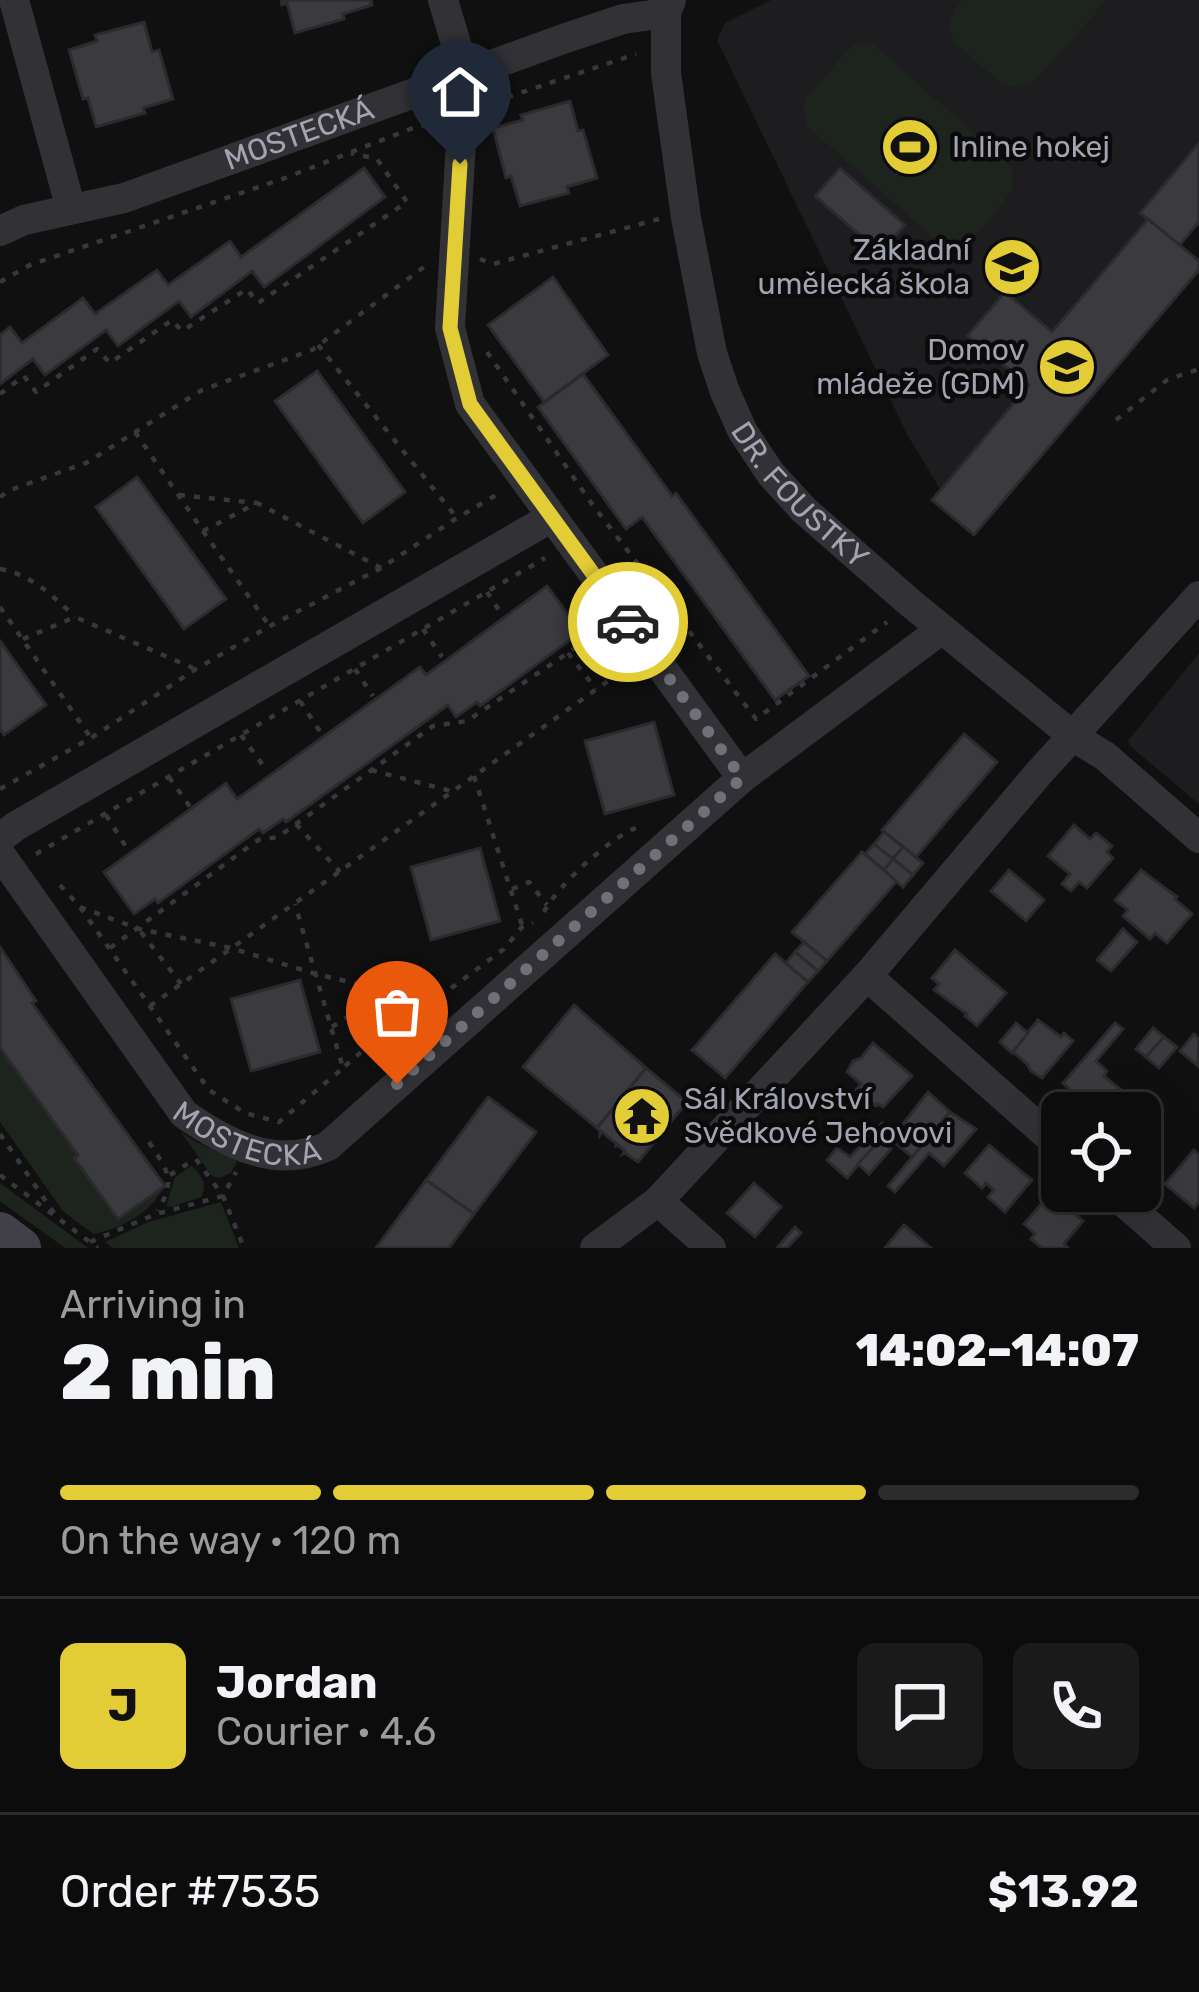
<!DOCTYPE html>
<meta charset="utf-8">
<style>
body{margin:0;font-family:Rubik,sans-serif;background:#1a1a1b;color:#f1f3f6;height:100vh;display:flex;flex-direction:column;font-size:45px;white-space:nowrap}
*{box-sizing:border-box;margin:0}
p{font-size:39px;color:#9a9b9d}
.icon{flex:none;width:66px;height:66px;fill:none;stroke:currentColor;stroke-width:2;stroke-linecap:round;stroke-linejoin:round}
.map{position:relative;height:1248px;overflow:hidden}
.sheet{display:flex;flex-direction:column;background:#0c0c0d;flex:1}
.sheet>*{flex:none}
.buttons{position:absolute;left:1041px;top:1092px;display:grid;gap:24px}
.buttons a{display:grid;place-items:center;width:120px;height:120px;border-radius:18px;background:#0c0c0d;box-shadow:0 12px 48px #0002,0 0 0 3px #2c2c2e;font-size:60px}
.pin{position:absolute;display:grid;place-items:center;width:102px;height:102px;color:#fff;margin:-123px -51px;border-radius:50% 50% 50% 0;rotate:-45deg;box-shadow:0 0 12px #0007}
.pin .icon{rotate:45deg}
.courier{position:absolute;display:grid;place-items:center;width:120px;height:120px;margin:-60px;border:9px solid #e3cd36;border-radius:50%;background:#fff;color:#222;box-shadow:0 3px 15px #0007}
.overview em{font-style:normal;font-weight:800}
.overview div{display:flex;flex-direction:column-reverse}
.overview{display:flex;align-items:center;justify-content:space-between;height:204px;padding:0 60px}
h1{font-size:78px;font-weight:800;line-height:90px}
.bar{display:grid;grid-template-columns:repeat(4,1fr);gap:18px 12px;align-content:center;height:144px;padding:0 60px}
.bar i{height:15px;border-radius:9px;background:#2c2c2e}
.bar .selected{background:#e3cd36}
.bar p{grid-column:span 4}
.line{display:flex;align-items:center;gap:30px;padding:0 60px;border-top:3px solid #2c2c2e}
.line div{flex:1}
.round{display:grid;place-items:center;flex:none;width:126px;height:126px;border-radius:18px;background:#1a1a1b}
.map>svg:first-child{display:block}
.built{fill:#1d1c1e}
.green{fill:#1d241e}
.building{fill:#3b3a3e;stroke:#2b2a2d;stroke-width:3}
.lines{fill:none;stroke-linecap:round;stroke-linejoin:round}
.path{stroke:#37383d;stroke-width:4.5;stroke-dasharray:6 9;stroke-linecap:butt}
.street{stroke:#323136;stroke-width:30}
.secondary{stroke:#404046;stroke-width:42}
.done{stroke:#6f7079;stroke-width:12;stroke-dasharray:0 21.6}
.route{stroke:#e3cd36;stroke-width:15}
.labels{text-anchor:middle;stroke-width:9;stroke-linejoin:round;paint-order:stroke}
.street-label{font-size:30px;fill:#a2a4b1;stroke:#0b0b0c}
.poi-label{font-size:30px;fill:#a2a4b1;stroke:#0b0b0c;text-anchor:start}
</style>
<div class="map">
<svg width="1199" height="1248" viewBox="0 0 1199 1248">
<rect width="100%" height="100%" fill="#101011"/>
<g class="built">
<polygon points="771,0 1199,0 1199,222 1180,246 1199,263 1199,270 973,536 931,501 940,489 908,436 717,40 725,23"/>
<polygon points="1199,653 1199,804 1130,746 1128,741"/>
</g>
<g class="green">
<path d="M962 0H1107L1036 80 1017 88 998 81 954 42C946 25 951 13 962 0Z"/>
<path d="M873 44 1012 167 1013 185 1010 193C992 215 971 255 939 242L807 126 803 106 807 97 848 50 854 45Z"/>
<path d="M0 1048 78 1155 74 1158 118 1218 165 1186C151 1212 122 1229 93 1234L63 1211 0 1122Z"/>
<polygon points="181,1132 194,1141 237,1161 231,1173 219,1178 212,1176"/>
<path d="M191 1166C201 1174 208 1185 201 1197L171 1207 166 1206 175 1177Z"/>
<polygon points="0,1183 88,1248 65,1248 0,1201"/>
<polygon points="221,1202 239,1248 113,1248 105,1242 148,1222"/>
</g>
<g class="building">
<polygon points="281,0 371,0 372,5 343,14 344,19 295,33 287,3 282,5"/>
<polygon points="144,22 152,52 159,50 173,99 143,108 145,113 96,127 88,98 83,99 69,50 97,41 95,35"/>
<polygon points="570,101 578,131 583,130 597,178 567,187 569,193 520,206 511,176 506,178 493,128 523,120 521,115"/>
<polygon points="1199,143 1199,222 1179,246 1140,213"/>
<polygon points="364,168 385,197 264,287 252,271 191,317 179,301 118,346 106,330 45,375 33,359 0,384 0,335 10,327 22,343 83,298 95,314 157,270 168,285 230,241 241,257"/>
<polygon points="840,168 905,225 880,253 815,196"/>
<polygon points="1148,219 1199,261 1199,270 974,535 932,500 1029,385 967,336 1005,292 1052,332"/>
<polygon points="553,277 608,355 544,402 488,325"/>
<polygon points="317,371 405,492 363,523 275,401"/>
<polygon points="583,374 672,496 676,493 809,676 775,700 642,517 626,529 538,407"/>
<polygon points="137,477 226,599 184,629 96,507"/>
<polygon points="547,586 581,632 480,706 477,702 456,717 448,705 286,822 283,819 263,833 259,829 158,903 155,899 134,914 104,872 226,783 237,799 420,667 426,675"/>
<polygon points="0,641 46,705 4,735 0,729"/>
<polygon points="654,722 674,795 605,814 585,741"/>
<polygon points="964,734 997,762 916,857 882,830"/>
<polygon points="1074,825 1090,839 1096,833 1112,846 1107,852 1113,858 1087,888 1079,882 1071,891 1062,884 1070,874 1048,856"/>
<polygon points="884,832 903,847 893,859 874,844"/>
<polygon points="874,844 893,859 884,870 865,854"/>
<polygon points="903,847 923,863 913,875 893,859"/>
<polygon points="480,848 500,921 431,940 411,867"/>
<polygon points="862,852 897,881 827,961 792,932"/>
<polygon points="893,859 913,875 903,887 884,870"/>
<polygon points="1009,870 1044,900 1026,921 991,891"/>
<polygon points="1141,870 1177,897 1175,899 1192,914 1167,943 1155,933 1150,939 1123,916 1128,910 1115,900"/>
<polygon points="1123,929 1137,942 1111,971 1097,960"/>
<polygon points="804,942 827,961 818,971 795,952"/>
<polygon points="0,947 36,1001 32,1003 165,1186 118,1219 74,1158 78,1155 0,1048"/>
<polygon points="955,950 1006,993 977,1026 965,1016 967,1014 934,990 939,984 932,978"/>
<polygon points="795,952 818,971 808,982 785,964"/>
<polygon points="775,954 808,982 725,1078 692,1050"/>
<polygon points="300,980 320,1052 251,1071 231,999"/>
<polygon points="574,1005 646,1068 597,1128 523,1067"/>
<polygon points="1038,1020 1061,1037 1064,1033 1073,1041 1042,1078 1031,1071 1027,1064 1012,1051"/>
<polygon points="1016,1023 1028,1033 1012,1053 1000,1042"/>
<polygon points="1115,1023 1123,1029 1096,1061 1107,1071 1104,1076 1121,1090 1101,1113 1080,1113 1063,1097 1070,1090 1063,1083"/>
<polygon points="1153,1028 1164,1037 1146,1057 1136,1049"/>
<polygon points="1194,1034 1199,1039 1198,1066 1180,1051"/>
<polygon points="1164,1037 1177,1047 1159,1068 1146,1057"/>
<polygon points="873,1043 912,1076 883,1107 878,1104 876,1106 856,1090 861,1084 847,1072 853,1061 861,1058"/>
<polygon points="646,1068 687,1102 638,1162 625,1153 623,1154 625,1151 618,1145 615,1147 617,1144 602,1132 600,1135 600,1131 597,1128"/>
<polygon points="928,1092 950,1112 912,1157 893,1141 906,1126 903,1124"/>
<polygon points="488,1097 536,1132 474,1214 426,1180"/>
<polygon points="950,1112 976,1129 944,1166 929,1153 895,1192 888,1186"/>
<polygon points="882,1123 889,1129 847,1178 827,1160 837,1148 850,1157"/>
<polygon points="880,1140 891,1149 869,1174 858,1164"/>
<polygon points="989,1145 1032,1180 1005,1212 988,1197 994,1190 986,1183 982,1188 965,1173"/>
<polygon points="1194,1150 1199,1155 1199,1202 1194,1208 1165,1184"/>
<polygon points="426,1180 474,1214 449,1248 376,1248"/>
<polygon points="754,1183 781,1207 755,1237 727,1213"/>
<polygon points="1050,1194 1083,1221 1064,1244 1068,1248 1042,1248 1031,1239 1035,1234 1024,1224"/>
<polygon points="904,1225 931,1248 885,1248"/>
<polygon points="795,1227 801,1233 787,1248 777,1248"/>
</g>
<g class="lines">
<g class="path">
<polyline points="493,102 636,54"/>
<polyline points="480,259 493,264 659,219"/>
<polyline points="0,282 30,265 285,178 418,126 434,126"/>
<polyline points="318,345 457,518"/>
<polyline points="487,352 592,504 756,719 887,622"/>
<polyline points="0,394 24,376 36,392 97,349 110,363 172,320 182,331 247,289 258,303 407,202 377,159 351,153"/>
<polyline points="1116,420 1167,380 1199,369"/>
<polyline points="135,432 203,531 257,503 381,568"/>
<polyline points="179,495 257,503"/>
<polyline points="0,497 10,490 86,463 202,390 312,350 424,267"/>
<polyline points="203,531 268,624"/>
<path d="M0 569C32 575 52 595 75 617"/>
<polyline points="487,592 502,615"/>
<polyline points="0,607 91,738"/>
<polyline points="423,629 442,657"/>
<polyline points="23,639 75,617 193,668"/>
<polyline points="568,653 596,689"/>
<polyline points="355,669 373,696"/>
<polyline points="300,701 321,733"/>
<polyline points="241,735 267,771"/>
<polyline points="371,770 451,791"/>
<polyline points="474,776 522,925"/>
<polyline points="169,777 190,807"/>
<polyline points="0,789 91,738 196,669 270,626 381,568 457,518 498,494"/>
<polyline points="106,815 130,853"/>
<polyline points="296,824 340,872"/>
<polyline points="36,854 545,558"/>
<polyline points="60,885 80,907 209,1090 245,1113 279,1122 343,1068 295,904"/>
<polyline points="512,889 529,882 547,905"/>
<polyline points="80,907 139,929 231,948 316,974 416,998"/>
<path d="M544 912C557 886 613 834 641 826"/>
<polyline points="141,932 181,984"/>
<polyline points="110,948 258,840 278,837 433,726 467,721 599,632"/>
<polyline points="150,1006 625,669"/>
<polyline points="332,1027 366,1005 388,1027"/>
<polyline points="345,1066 399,1019 418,998 446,992 504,949 522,927 533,923"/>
<polyline points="0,1134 54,1213"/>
<path d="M149 1142C168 1172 176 1178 158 1211"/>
<polyline points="196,1159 223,1196 244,1248"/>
<polyline points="0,1175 98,1248"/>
<polyline points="170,1175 195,1159"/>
<polyline points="90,1242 156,1214 223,1196 236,1172"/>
</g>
<g class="street">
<polyline points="14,0 71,209"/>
<polyline points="443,0 465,74 450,328 470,404 742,778"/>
<path id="s1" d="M671 0 666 13V73L686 218 712 353 725 392 743 432 771 474 804 510 908 601 1074 737 1105 756 1199 838"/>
<path id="s2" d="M0 231 24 220 124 198 566 38 623 19 666 13"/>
<polyline points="0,838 16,826 552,517"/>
<path id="s3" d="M0 854 184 1114C227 1144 276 1170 328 1146L742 778 942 629"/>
<polyline points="867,976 1062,1148"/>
<polyline points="1111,1191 1176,1248"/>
<polyline points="658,1201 711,1248"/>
<polyline points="595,1248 658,1201 867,976 1038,774 1199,596"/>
</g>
<polyline class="secondary" points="0,1233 20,1248"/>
</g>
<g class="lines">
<polyline class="done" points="397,1084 742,778 628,622"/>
<polyline class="route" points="460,164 450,328 470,404 628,622"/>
</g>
<defs>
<g id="stadium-disc" transform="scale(3)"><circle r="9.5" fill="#e3cd36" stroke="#0b0b0c"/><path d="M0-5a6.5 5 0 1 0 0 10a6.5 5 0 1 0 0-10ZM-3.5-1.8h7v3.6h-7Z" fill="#111"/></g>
<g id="school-disc" transform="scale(3)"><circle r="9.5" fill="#e3cd36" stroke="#0b0b0c"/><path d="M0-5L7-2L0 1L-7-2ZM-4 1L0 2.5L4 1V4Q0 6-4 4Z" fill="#111"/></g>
<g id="temple-disc" transform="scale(3)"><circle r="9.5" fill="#e3cd36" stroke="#0b0b0c"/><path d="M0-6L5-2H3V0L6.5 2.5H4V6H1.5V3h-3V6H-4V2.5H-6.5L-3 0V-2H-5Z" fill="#111"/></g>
</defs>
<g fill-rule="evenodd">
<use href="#stadium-disc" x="910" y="147"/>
<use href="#school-disc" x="1012" y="267"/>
<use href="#school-disc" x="1067" y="367"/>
<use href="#temple-disc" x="642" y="1116"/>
</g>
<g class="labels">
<g class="street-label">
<text dy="10" stroke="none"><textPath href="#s2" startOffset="315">MOSTECKÁ</textPath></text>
<text dy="10" stroke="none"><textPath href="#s1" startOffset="528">DR. FOUSTKY</textPath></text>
<text dy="10" stroke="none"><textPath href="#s3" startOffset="387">MOSTECKÁ</textPath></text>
</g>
<g class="poi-label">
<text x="952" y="157">Inline hokej</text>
<text x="970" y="260" text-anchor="end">Základní<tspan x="970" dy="34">umělecká škola</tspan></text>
<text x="1025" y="360" text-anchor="end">Domov<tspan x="1025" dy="34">mládeže (GDM)</tspan></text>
<text x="684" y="1109">Sál Království<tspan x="684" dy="34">Svědkové Jehovovi</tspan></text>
</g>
</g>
</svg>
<div class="buttons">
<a><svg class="icon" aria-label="locate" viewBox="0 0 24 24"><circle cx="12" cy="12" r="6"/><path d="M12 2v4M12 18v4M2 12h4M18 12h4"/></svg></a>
</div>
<div class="pin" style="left:397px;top:1084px;background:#ea580c"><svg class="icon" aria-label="bag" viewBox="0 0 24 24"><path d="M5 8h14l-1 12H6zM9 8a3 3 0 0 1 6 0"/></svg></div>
<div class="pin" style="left:460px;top:164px;background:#1f2937"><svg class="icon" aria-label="home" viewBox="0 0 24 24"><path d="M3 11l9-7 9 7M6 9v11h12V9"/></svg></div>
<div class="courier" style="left:628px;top:622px"><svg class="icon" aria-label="car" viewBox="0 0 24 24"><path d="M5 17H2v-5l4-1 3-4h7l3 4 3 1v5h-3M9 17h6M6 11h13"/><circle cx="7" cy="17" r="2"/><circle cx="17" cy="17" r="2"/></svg></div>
</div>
<section class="sheet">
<div class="overview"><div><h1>2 min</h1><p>Arriving in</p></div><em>14:02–14:07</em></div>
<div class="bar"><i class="selected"></i><i class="selected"></i><i class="selected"></i><i></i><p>On the way · 120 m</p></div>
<div class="line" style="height:216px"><b class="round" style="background:#e3cd36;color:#111">J</b><div><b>Jordan</b><p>Courier · 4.6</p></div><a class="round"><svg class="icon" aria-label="chat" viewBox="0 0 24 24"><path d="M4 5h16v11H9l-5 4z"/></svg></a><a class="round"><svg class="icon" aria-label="phone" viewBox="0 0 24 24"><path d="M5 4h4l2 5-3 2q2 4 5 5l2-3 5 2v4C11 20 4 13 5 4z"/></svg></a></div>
<div class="line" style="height:156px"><div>Order #7535</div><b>$13.92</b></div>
</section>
